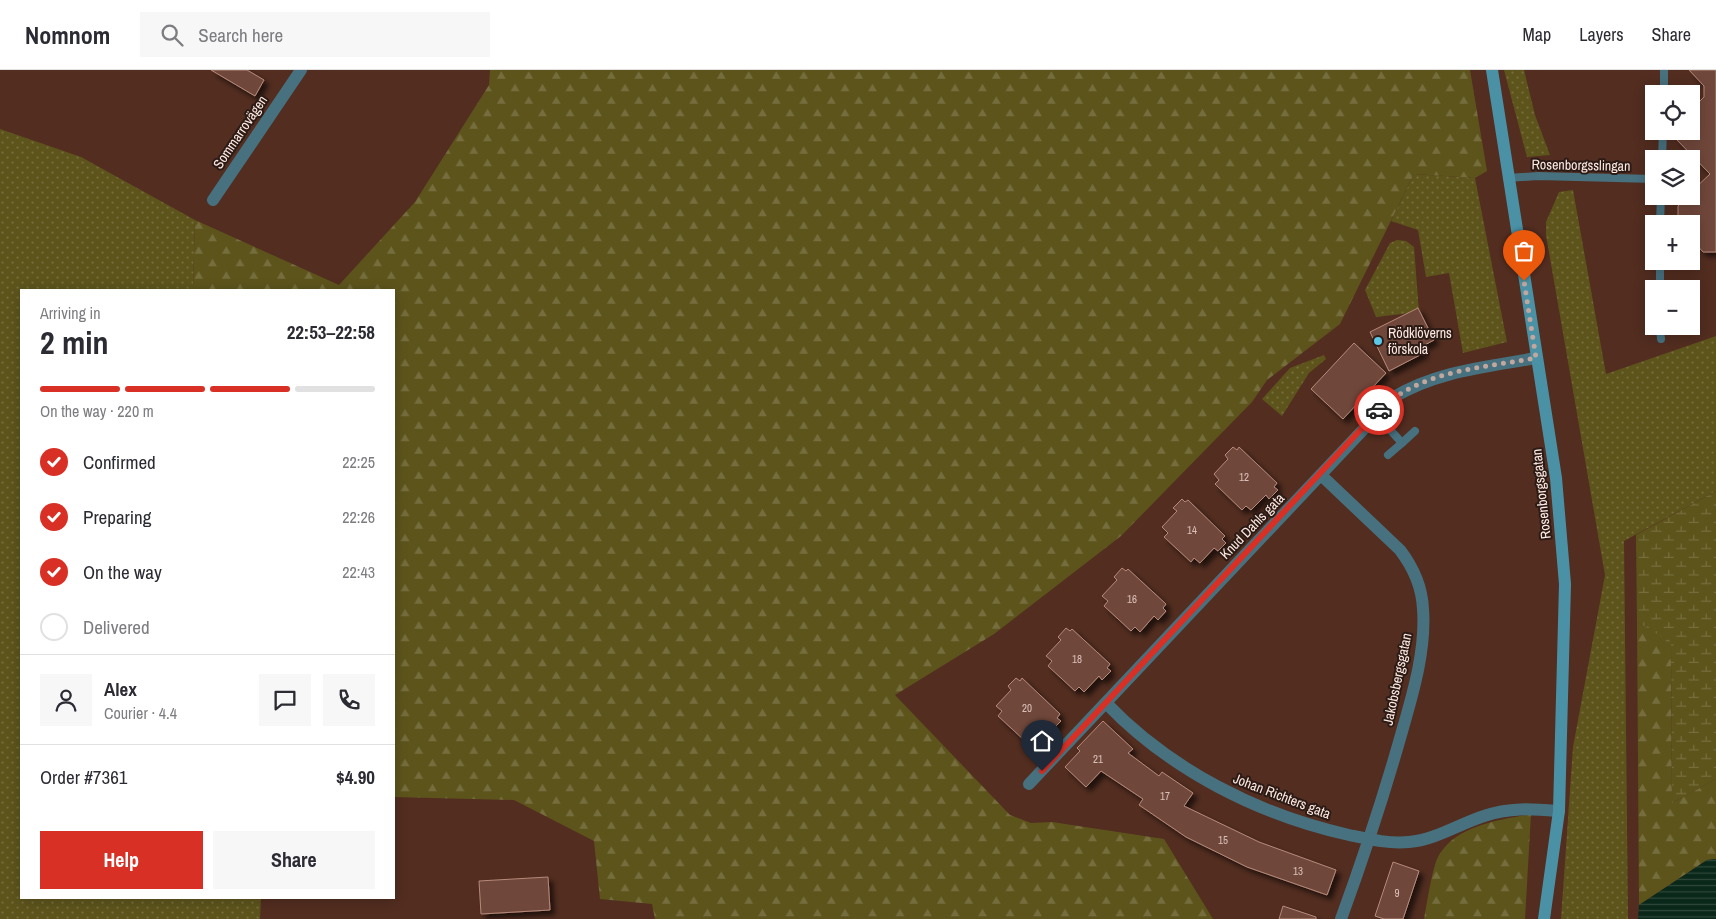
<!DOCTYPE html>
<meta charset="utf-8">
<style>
body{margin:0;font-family:"Archivo Narrow",sans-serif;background:#f7f7f7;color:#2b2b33;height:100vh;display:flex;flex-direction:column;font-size:19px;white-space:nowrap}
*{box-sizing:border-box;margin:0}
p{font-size:16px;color:#7c7c81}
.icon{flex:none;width:28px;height:28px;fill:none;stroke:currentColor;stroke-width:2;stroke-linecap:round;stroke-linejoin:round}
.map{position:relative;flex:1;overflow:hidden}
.drawer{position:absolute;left:20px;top:219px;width:375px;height:610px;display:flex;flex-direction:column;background:#fff;border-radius:0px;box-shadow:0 2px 12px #0003}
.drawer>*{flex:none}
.controls{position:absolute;left:1645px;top:15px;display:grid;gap:10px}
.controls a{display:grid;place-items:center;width:55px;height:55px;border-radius:0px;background:#fff;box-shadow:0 2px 12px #0003;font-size:25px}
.pin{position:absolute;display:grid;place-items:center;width:42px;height:42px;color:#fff;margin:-51px -21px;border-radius:50% 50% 50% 0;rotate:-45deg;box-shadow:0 0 5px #0007}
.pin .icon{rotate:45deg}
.courier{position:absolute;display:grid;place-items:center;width:50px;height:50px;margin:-25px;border:4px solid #d93025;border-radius:50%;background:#fff;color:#222;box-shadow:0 1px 6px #0007}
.head em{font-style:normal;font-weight:800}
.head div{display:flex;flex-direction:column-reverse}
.head{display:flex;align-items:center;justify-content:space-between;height:85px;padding:0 20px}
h1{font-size:32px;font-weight:800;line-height:38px}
.bar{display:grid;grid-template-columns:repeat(4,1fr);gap:8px 5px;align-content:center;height:60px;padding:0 20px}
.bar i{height:6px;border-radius:4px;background:#e1e1e2}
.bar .active{background:#d93025}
.bar p{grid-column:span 4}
.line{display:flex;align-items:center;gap:12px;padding:0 20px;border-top:1px solid #e1e1e2}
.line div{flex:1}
.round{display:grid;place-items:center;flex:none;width:52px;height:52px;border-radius:0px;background:#f7f7f7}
ol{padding:0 20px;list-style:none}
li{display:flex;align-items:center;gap:15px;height:55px}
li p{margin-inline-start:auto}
li .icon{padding:5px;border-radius:50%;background:#d93025;color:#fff;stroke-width:4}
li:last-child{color:#7c7c81}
li i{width:28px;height:28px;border:2px solid #e1e1e2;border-radius:50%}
.action{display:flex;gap:10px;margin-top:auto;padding:10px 20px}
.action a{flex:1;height:58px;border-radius:0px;background:#d93025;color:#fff;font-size:20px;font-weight:800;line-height:58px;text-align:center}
.action a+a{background:#f7f7f7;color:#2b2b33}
header{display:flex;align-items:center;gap:30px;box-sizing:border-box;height:70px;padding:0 25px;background:#fff;border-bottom:1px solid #e1e1e2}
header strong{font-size:24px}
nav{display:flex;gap:28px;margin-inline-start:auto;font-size:18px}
.search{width:350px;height:45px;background:#f7f7f7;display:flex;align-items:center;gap:12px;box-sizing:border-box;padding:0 18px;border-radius:0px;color:#7c7c81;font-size:19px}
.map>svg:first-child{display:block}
.grass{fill:url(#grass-dots)}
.forest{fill:url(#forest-firs)}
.wetland{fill:url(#wetland-marsh)}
.water{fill:url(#water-rules)}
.building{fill:#6f473a;stroke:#b78a7b;filter:url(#shadow)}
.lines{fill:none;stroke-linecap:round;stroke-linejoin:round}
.lane{stroke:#47717f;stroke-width:8}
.street{stroke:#47717f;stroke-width:12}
.secondary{stroke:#4a91a6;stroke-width:12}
.done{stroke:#c1a79e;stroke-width:5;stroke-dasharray:0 9}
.route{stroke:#d93025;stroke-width:6}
.poi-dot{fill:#5bc8e7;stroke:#2c1b15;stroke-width:2}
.labels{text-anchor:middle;stroke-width:4;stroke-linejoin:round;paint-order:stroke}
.number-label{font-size:11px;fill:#dac0b8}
.street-label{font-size:14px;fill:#fde9e2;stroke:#2c1b15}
.poi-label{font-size:14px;fill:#fde9e2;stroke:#2c1b15;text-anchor:start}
</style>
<header>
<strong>Nomnom</strong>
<div class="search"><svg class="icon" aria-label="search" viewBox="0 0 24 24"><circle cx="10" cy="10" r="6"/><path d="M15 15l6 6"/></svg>Search here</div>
<nav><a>Map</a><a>Layers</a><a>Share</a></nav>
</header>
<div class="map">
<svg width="1716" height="849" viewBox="0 0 1716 849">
<defs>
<pattern id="grass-dots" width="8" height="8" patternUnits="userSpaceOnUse" patternTransform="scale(1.25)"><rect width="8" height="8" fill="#5d541c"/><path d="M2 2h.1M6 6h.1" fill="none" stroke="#756d3d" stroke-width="1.8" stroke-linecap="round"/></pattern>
<pattern id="forest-firs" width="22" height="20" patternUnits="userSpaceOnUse" patternTransform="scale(1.25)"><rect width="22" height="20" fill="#5d541c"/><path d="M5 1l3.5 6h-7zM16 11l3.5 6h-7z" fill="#756d3d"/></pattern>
<pattern id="wetland-marsh" width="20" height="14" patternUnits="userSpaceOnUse" patternTransform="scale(1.25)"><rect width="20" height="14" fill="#5d541c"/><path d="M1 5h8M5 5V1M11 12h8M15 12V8" fill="none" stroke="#756d3d"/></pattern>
<pattern id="water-rules" width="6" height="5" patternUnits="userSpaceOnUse" patternTransform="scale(1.25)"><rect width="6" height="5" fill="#092819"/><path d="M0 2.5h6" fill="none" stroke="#2e473a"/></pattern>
<filter id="shadow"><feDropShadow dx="4.5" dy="4.5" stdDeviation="2.5" flood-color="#0009"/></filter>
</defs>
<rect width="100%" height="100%" fill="#522d20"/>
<g class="grass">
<polygon points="1504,0 1524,0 1535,45 1550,85 1527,87"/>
<polygon points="0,59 81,87 195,150 193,220 21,220 21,828 261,828 260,849 0,849"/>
<polygon points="1414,104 1475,108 1507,272 1463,283 1449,203 1426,207 1418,160 1391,151"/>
<polygon points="1573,120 1606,304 1716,266 1716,421 1624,471 1628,849 1561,849 1573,677 1605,505 1546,165 1546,152 1559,122"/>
<polygon points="1397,170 1406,171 1414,177 1419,242 1376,247 1365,220 1390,173"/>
<polygon points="1324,285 1326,289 1309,303 1282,346 1262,329 1290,298"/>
</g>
<g class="forest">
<polygon points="490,0 1470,0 1487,101 1475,108 1414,104 1340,254 1267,310 1252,332 1121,466 994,564 895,625 1010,745 1031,753 1052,752 1164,769 1213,849 655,849 652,834 600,829 594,771 514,730 394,727 394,220 193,220 195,150 339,215 415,132 489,15"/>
<polygon points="1637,552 1671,571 1672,733 1716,709 1716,789 1707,790 1639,835"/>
<path d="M1531 744 1525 849H1424C1427 834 1432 797 1439 785 1457 755 1499 750 1531 744Z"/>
</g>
<polygon class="wetland" points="1716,421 1716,709 1672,733 1671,572 1637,552 1636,465"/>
<polygon class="water" points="1716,789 1716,849 1638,849 1639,835 1707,790"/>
<g class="building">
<polygon points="211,0 247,0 264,10 255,26"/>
<polygon points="1689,0 1716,0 1716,182 1703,182 1691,168 1691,154 1678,154 1678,136 1687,126 1691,126 1691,122 1710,104 1677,70 1676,61 1691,61 1691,40 1704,27 1704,16"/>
<polygon points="1418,238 1434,270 1421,277 1424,283 1389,301 1370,262"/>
<polygon points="1354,273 1386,303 1343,349 1311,319"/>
<polygon points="1233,377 1237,380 1239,377 1277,413 1274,417 1278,420 1269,429 1266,425 1251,440 1246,436 1242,440 1215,414 1219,410 1214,404 1228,389 1225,385"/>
<polygon points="1182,429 1185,432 1188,430 1225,466 1222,469 1226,473 1218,481 1214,478 1200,493 1194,488 1191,492 1164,467 1168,463 1162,457 1177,441 1173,438"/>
<polygon points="1122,498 1126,501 1128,499 1166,534 1163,538 1166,541 1158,550 1154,546 1140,562 1135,557 1131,561 1104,536 1108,531 1102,526 1117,510 1114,507"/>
<polygon points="1066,558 1070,561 1072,559 1110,594 1107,598 1111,601 1102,610 1099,606 1084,622 1079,617 1075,621 1048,596 1052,591 1046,586 1061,570 1058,567"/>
<polygon points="1016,608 1020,611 1022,608 1060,644 1057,648 1061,651 1052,660 1049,656 1034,671 1029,667 1025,671 998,646 1002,641 996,636 1011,620 1008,616"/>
<polygon points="1103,651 1133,679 1128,683 1159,706 1162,702 1193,723 1184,736 1259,772 1336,800 1327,825 1247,797 1186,767 1139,735 1143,729 1101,701 1086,717 1065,697 1080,681 1077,678"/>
<polygon points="1393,792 1419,801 1403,849 1384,849 1375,846"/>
<polygon points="548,807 550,840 481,844 479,811"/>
<polygon points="1283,836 1316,847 1316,849 1279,849"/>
</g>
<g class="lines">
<g class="lane">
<polyline points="1664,0 1664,24"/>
<polyline points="1662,89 1663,61"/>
<polyline points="1507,108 1538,106 1654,109"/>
<polyline points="1660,154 1661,126"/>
<polyline points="1660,219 1660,191"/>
<polyline points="1660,256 1661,269"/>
<polyline points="1376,344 1402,373 1415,361"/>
<polyline points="1388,385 1402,373"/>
</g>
<g class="street">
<polyline points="213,130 301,0"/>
<path d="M1321 405 1400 480C1413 497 1422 517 1423 539 1426 578 1414 620 1403 658 1385 722 1364 786 1341 849"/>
<path d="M1106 633C1170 700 1259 745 1349 765 1368 769 1389 774 1409 772 1435 770 1459 754 1484 746 1509 737 1533 739 1559 741"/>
<path d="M1029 714 1394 327C1438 301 1486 297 1536 288"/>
</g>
<polyline class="secondary" points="1492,0 1556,408 1565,514 1559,741 1544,849"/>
</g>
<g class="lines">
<path class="done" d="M1379 340C1422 300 1481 298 1536 288L1524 211"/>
<polyline class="route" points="1042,701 1379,340"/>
</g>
<circle class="poi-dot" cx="1378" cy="271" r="5"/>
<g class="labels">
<g class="number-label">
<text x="1244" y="411">12</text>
<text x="1192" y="464">14</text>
<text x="1132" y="533">16</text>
<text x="1077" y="593">18</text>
<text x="1027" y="642">20</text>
<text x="1098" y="693">21</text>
<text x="1165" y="730">17</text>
<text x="1223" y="774">15</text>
<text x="1298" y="805">13</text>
<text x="1397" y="827">9</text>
</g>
<g class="street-label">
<text transform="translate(240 62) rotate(-56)" y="5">Sommarrovägen</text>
<text transform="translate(1581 95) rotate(1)" y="5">Rosenborgsslingan</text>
<text transform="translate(1541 424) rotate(-96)" y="5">Rosenborgsgatan</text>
<text transform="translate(1252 456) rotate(-46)" y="5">Knud Dahls gata</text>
<text transform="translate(1397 609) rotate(-78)" y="5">Jakobsbergsgatan</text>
<text transform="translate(1282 726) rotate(21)" y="5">Johan Richters gata</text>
</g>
<g class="poi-label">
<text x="1388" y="268">Rödklöverns<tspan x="1388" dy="16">förskola</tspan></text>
</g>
</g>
</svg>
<div class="controls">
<a><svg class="icon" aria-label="locate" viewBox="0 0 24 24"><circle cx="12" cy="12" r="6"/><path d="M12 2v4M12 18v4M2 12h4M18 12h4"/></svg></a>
<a><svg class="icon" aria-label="layers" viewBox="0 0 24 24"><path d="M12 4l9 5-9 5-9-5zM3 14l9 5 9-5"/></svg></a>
<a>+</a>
<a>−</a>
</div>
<div class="pin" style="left:1524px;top:211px;background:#ea580c"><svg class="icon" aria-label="bag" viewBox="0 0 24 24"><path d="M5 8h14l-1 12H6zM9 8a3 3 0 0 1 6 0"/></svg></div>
<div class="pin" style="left:1042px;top:701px;background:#1f2937"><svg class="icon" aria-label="home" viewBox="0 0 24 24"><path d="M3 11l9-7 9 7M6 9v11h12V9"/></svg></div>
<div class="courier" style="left:1379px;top:340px"><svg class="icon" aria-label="car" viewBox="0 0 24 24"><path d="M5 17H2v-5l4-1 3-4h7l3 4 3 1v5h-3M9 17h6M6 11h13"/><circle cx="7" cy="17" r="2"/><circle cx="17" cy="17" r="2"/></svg></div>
<section class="drawer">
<div class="head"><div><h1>2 min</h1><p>Arriving in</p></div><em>22:53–22:58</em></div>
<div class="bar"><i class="active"></i><i class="active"></i><i class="active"></i><i></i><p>On the way · 220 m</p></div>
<ol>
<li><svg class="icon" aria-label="check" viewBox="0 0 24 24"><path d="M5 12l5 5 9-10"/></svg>Confirmed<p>22:25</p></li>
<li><svg class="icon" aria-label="check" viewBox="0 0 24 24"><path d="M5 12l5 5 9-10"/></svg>Preparing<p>22:26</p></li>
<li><svg class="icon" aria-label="check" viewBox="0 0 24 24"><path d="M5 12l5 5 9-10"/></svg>On the way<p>22:43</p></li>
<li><i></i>Delivered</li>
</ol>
<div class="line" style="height:90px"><a class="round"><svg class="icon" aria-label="person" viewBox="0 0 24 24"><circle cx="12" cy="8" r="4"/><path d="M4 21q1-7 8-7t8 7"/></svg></a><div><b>Alex</b><p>Courier · 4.4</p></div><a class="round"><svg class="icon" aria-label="chat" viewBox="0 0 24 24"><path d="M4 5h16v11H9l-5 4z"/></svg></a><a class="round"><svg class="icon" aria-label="phone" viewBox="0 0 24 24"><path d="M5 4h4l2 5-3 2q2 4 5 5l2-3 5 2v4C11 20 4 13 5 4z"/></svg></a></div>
<div class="line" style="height:65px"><div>Order #7361</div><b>$4.90</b></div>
<div class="action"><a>Help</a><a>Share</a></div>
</section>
</div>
